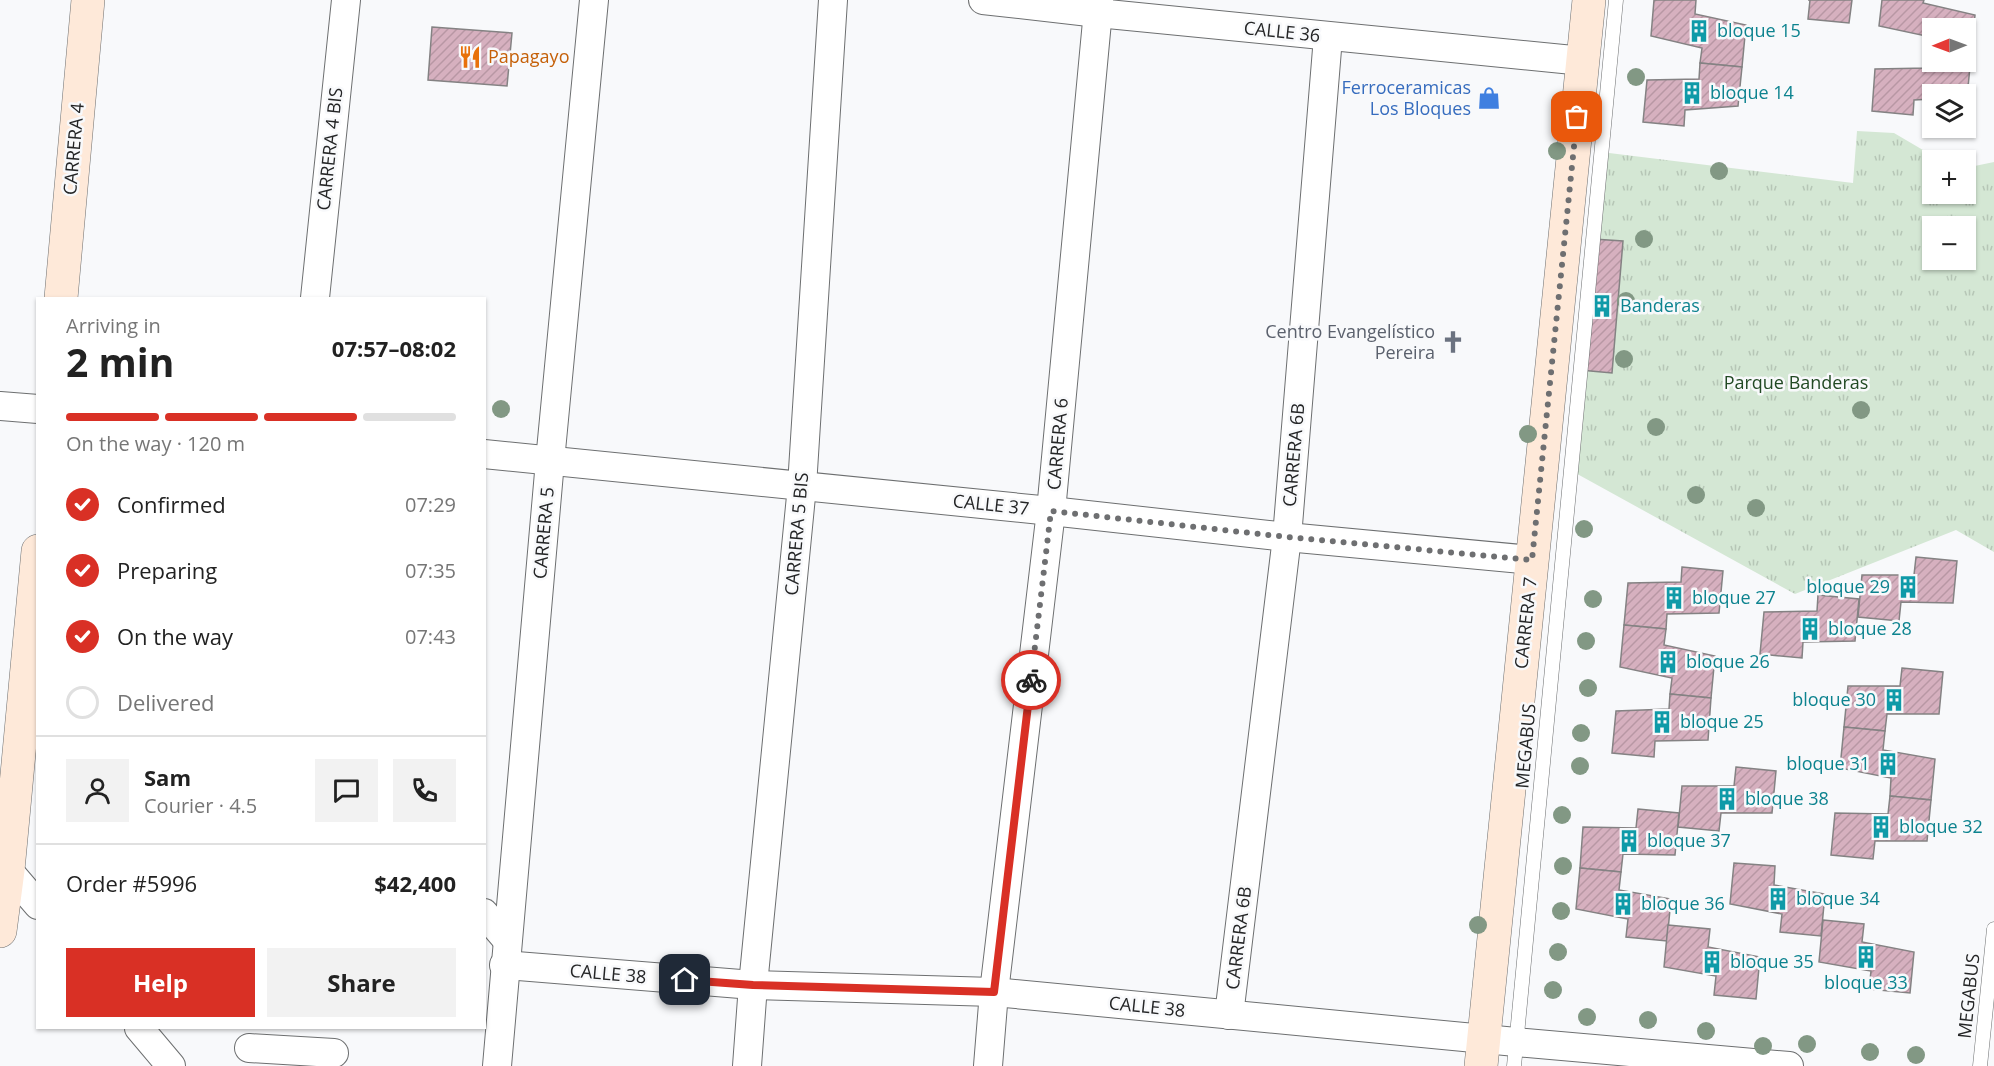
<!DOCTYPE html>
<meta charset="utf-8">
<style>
body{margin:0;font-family:"Open Sans",sans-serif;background:#f2f2f2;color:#222;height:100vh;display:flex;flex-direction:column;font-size:22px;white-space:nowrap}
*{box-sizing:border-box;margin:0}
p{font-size:20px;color:#767676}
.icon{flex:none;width:33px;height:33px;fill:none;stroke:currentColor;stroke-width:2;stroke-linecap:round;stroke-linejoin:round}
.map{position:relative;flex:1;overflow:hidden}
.side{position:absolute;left:36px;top:297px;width:450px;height:732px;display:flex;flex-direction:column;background:#fff;border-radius:0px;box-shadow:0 2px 4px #0004}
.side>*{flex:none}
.needle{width:39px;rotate:269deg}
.fabs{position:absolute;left:1922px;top:18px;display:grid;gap:12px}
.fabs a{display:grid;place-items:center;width:54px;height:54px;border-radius:0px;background:#fff;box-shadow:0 2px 4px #0004;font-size:30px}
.pin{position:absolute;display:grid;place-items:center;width:51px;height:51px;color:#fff;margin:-26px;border-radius:12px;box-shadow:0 3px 9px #0006}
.courier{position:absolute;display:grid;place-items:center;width:60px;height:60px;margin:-30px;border:4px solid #d93025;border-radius:50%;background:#fff;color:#222;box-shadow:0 2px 8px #0007}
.summary em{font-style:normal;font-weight:700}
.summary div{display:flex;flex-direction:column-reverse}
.summary{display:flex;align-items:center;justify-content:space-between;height:102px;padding:0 30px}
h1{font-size:39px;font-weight:700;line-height:45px}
.bar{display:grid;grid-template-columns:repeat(4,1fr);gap:9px 6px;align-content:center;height:72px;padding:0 30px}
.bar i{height:8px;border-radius:4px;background:#e0e0e0}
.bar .current{background:#d93025}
.bar p{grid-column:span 4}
.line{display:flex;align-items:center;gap:15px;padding:0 30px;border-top:2px solid #e0e0e0}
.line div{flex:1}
.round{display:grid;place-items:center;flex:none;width:63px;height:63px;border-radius:0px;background:#f2f2f2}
ol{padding:0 30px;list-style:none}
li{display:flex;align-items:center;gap:18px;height:66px}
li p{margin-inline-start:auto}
li .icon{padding:6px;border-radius:50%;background:#d93025;color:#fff;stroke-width:4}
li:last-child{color:#767676}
li i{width:33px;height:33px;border:3px solid #e0e0e0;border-radius:50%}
.primary-button{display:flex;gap:12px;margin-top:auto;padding:12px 30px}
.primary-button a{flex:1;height:69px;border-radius:0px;background:#d93025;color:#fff;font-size:24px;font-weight:700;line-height:69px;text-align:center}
.primary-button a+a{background:#f2f2f2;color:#222}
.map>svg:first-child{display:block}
.park{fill:url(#park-tufts);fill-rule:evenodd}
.building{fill:url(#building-hatch);stroke:#848283;stroke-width:1.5}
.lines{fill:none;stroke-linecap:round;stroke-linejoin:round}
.lane-casing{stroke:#6d6f70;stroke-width:15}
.street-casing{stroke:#6d6f70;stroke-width:30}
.secondary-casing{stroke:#6d6f70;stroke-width:34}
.lane{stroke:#fff;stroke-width:14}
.street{stroke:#fff;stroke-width:28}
.secondary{stroke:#fee9d9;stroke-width:33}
.tree{fill:#829884}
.done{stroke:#6e6f71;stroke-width:6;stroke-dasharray:0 10.8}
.route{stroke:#d93025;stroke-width:8}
.labels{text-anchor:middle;stroke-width:5;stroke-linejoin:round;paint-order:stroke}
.culture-label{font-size:18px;fill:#0d838f;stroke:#f8f9fb;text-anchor:start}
.street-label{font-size:18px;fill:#242526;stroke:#f8f9fb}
.food-label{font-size:18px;fill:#c56008;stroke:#f8f9fb;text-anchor:start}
.shop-label{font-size:18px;fill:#366cbe;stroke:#f8f9fb;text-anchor:end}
.worship-label{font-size:18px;fill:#5b616d;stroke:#f8f9fb;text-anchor:end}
.park-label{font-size:18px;fill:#214923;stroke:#f8f9fb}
</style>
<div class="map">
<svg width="1994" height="1066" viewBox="0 0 1994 1066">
<defs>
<pattern id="park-tufts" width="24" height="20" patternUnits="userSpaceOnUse" patternTransform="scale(1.5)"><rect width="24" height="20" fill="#d4e7d4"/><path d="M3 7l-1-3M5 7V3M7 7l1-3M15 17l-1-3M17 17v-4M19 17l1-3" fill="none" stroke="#b6c6b6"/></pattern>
<pattern id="building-hatch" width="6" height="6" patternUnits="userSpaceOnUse" patternTransform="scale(1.5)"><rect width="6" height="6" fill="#d6b0bf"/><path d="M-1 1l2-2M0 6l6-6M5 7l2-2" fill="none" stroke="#b897a4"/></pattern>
</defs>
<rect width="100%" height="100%" fill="#f8f9fb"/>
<path class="park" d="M1857 131 1894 133 1940 160H1932V194H1965V168L1994 162V552L1956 530 1795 594 1570 470 1580 370 1612 373 1623 242 1593 239 1601 152 1853 183ZM1932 226H1965V260H1932Z"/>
<g class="building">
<polygon points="1654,0 1696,0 1695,14 1746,25 1742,67 1700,63 1702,48 1651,36"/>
<polygon points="1808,0 1852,0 1849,23 1808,19 1810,0"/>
<polygon points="1882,0 1924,0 1923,3 1975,15 1971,56 1965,56 1965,28 1932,28 1932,53 1929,53 1931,37 1879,26"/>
<polygon points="432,27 512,33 507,86 428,80"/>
<polygon points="1929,53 1932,53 1932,62 1965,62 1965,56 1971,56 1967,98 1965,98 1965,94 1932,94 1932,99 1914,100 1913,115 1872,111 1875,69 1928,68"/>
<polygon points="1700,63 1742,67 1738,106 1685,110 1684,126 1643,122 1647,80 1699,79"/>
<polygon points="1593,239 1623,241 1612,373 1580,370"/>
<polygon points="1916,557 1957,561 1953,603 1901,602 1899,621 1858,617 1862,575 1914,575"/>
<polygon points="1682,567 1723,571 1719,613 1667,614 1666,629 1624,625 1628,583 1681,582"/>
<polygon points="1818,595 1859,599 1855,641 1803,642 1802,658 1760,654 1764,612 1817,611"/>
<polygon points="1624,625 1666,629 1664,645 1715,656 1711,698 1670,694 1672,678 1620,667"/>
<polygon points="1902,668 1943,672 1939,714 1887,714 1885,731 1844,727 1848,686 1900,686"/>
<polygon points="1670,694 1711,698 1708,740 1655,741 1654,757 1612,753 1616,711 1669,709"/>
<polygon points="1844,727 1885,731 1883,750 1935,759 1931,800 1890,796 1891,778 1840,768"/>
<polygon points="1736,767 1776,771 1772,813 1721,813 1719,831 1678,827 1682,786 1734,786"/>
<polygon points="1890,796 1931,800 1927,841 1875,841 1873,859 1831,855 1835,813 1888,814"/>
<polygon points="1638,809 1679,813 1675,855 1623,854 1621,872 1580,868 1583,827 1636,828"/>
<polygon points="1734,863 1775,866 1774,885 1825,894 1821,936 1780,932 1782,914 1730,904"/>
<polygon points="1580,868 1621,872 1619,890 1671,899 1667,941 1626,937 1628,919 1576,909"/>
<polygon points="1823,920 1864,924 1862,942 1914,952 1910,993 1869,989 1871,971 1819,962"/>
<polygon points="1668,925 1710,929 1708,947 1760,957 1756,999 1714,995 1716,976 1664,967"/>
</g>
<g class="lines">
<g class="lane-casing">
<g id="lane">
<polyline points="1514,1066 1616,0"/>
<polyline points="1980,1066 1994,929"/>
</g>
</g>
<g class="street-casing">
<g id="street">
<polyline points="983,0 1098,13 1583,61"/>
<polyline points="315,298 346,0"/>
<polyline points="0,406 38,409"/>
<polyline points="484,454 1051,511 1287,537 1532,560"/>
<polyline points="0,864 8,870 38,905"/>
<polyline points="484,913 507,940"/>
<polyline points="504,965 753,985 994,992 1516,1042 1789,1066"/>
<polyline points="1229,1015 1287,537 1328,37"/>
<polyline points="139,1028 171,1066"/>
<polyline points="249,1048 334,1053"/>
<polyline points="497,1066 550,461 594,0"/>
<polyline points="747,1066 753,985 802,486 833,0"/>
<polyline points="988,1066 994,992 1051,511 1099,0"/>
</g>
</g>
<g class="secondary-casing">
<g id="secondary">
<polyline points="61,298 88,0"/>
<polyline points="0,931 8,870 38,551"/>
<polyline points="1481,1066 1589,0"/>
</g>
</g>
<use href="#lane" class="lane"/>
<use href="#street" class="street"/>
<use href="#secondary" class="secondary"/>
</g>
<g class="tree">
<circle cx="1636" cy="77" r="9"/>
<circle cx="1560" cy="102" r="9"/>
<circle cx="1557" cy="151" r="9"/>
<circle cx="1719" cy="171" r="9"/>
<circle cx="1644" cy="239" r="9"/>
<circle cx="1626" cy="301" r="9"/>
<circle cx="1624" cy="359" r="9"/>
<circle cx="501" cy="409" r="9"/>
<circle cx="1861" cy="410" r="9"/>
<circle cx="1656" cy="427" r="9"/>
<circle cx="1528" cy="434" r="9"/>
<circle cx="1696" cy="495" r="9"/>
<circle cx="1756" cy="508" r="9"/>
<circle cx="1584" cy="529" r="9"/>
<circle cx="1593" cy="599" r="9"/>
<circle cx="1586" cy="641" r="9"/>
<circle cx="1588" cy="688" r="9"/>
<circle cx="1581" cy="733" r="9"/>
<circle cx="1580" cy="766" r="9"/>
<circle cx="1562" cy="815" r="9"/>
<circle cx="1563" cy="866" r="9"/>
<circle cx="1561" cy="911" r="9"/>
<circle cx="1478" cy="925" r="9"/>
<circle cx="1558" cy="952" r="9"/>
<circle cx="1553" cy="990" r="9"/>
<circle cx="1587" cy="1017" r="9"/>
<circle cx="1648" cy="1020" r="9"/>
<circle cx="1706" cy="1031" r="9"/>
<circle cx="1807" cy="1044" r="9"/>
<circle cx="1763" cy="1046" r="9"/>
<circle cx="1870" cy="1052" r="9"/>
<circle cx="1916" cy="1055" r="9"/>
</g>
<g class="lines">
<polyline class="done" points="1031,680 1051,511 1287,537 1532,560 1577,117"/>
<polyline class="route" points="685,980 753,985 994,992 1031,680"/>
</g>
<defs>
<g id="building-bare" transform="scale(1.8)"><path d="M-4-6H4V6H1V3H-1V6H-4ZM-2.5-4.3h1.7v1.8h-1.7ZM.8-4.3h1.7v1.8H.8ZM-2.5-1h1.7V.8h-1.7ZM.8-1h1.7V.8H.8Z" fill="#0f9aa8" stroke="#f8f9fb" stroke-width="2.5" paint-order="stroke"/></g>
<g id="restaurant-bare" transform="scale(1.8)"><path d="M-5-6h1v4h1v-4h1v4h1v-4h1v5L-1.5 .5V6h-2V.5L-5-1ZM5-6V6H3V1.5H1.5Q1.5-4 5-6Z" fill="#e8710a" stroke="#f8f9fb" stroke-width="2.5" paint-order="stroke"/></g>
<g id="shop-bare" transform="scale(1.8)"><path d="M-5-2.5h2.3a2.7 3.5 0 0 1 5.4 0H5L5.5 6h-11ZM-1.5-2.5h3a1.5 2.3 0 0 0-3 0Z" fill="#3f7fe0" stroke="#f8f9fb" stroke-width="2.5" paint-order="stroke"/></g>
<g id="church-bare" transform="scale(1.8)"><path d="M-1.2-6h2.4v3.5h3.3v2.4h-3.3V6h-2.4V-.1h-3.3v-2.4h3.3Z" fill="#6b7280" stroke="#f8f9fb" stroke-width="2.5" paint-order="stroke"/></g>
</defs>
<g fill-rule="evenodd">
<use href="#building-bare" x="1699" y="31"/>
<use href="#restaurant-bare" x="470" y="57"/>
<use href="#building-bare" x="1692" y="93"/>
<use href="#shop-bare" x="1489" y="98"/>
<use href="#building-bare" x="1602" y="306"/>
<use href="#church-bare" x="1453" y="342"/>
<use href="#building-bare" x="1908" y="587"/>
<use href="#building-bare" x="1674" y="598"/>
<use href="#building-bare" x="1810" y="629"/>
<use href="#building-bare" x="1668" y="662"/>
<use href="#building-bare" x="1894" y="700"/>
<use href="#building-bare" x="1662" y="722"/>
<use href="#building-bare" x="1888" y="764"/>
<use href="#building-bare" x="1727" y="799"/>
<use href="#building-bare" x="1881" y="827"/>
<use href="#building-bare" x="1629" y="841"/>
<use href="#building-bare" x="1778" y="899"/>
<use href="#building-bare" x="1623" y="904"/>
<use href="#building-bare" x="1866" y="957"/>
<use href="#building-bare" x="1712" y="962"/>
</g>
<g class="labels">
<g class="culture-label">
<text x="1717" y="37">bloque 15</text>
<text x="1710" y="99">bloque 14</text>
<text x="1620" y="312">Banderas</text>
<text x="1890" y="593" text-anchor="end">bloque 29</text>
<text x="1692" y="604">bloque 27</text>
<text x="1828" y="635">bloque 28</text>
<text x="1686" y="668">bloque 26</text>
<text x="1876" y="706" text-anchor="end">bloque 30</text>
<text x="1680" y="728">bloque 25</text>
<text x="1870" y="770" text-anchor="end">bloque 31</text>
<text x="1745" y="805">bloque 38</text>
<text x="1899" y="833">bloque 32</text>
<text x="1647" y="847">bloque 37</text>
<text x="1796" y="905">bloque 34</text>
<text x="1641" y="910">bloque 36</text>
<text x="1730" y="968">bloque 35</text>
<text x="1866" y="989" text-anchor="middle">bloque 33</text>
</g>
<g class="street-label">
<text transform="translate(1282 32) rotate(6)" y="6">CALLE 36</text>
<text transform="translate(74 149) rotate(-85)" y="6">CARRERA 4</text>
<text transform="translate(330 149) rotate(-84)" y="6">CARRERA 4 BIS</text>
<text transform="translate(1058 444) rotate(-85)" y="6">CARRERA 6</text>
<text transform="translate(1294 455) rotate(-85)" y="6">CARRERA 6B</text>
<text transform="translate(991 505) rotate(6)" y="6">CALLE 37</text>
<text transform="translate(544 533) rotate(-85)" y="6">CARRERA 5</text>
<text transform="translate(797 534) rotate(-85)" y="6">CARRERA 5 BIS</text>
<text transform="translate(1526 623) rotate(-84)" y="6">CARRERA 7</text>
<text transform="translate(1526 746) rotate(-85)" y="6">MEGABUS</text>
<text transform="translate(1239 938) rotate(-83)" y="6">CARRERA 6B</text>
<text transform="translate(608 974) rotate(5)" y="6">CALLE 38</text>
<text transform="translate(1969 996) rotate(-84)" y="6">MEGABUS</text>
<text transform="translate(1147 1007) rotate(6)" y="6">CALLE 38</text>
</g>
<g class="food-label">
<text x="488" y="63">Papagayo</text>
</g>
<g class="shop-label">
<text x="1471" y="94">Ferroceramicas<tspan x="1471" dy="21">Los Bloques</tspan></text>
</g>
<g class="worship-label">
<text x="1435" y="338">Centro Evangelístico<tspan x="1435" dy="21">Pereira</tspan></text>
</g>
<g class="park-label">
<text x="1796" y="389">Parque Banderas</text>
</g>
</g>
</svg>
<div class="fabs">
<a><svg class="needle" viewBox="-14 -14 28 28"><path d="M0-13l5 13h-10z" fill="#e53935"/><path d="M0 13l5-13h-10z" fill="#767676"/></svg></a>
<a><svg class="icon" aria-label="layers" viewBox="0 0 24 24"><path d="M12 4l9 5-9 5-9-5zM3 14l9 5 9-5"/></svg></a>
<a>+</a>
<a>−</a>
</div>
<div class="pin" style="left:1577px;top:117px;background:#ea580c"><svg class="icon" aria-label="bag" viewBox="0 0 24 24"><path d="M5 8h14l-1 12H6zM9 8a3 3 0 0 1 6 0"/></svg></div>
<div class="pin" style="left:685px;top:980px;background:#1f2937"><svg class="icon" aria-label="home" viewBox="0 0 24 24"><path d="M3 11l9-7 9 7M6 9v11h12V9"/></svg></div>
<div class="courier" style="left:1031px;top:680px"><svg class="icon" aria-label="bike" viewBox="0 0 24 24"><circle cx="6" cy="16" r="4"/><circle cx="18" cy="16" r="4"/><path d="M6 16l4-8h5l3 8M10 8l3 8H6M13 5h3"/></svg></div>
<section class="side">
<div class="summary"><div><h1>2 min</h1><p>Arriving in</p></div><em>07:57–08:02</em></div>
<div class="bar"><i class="current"></i><i class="current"></i><i class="current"></i><i></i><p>On the way · 120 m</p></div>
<ol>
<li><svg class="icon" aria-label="check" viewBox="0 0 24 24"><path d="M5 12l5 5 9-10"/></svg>Confirmed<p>07:29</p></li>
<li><svg class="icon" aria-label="check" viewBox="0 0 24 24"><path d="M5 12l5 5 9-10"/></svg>Preparing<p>07:35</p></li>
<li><svg class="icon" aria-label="check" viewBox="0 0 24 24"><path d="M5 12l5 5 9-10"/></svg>On the way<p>07:43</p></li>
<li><i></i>Delivered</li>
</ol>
<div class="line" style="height:108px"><a class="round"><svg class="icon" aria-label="person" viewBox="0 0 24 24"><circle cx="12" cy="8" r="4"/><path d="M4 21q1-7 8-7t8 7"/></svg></a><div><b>Sam</b><p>Courier · 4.5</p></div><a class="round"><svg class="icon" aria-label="chat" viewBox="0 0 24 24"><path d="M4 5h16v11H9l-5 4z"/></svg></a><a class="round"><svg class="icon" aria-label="phone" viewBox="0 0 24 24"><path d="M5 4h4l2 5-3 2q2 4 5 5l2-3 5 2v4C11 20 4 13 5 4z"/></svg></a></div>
<div class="line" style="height:78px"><div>Order #5996</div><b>$42,400</b></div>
<div class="primary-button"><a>Help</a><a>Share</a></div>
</section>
</div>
